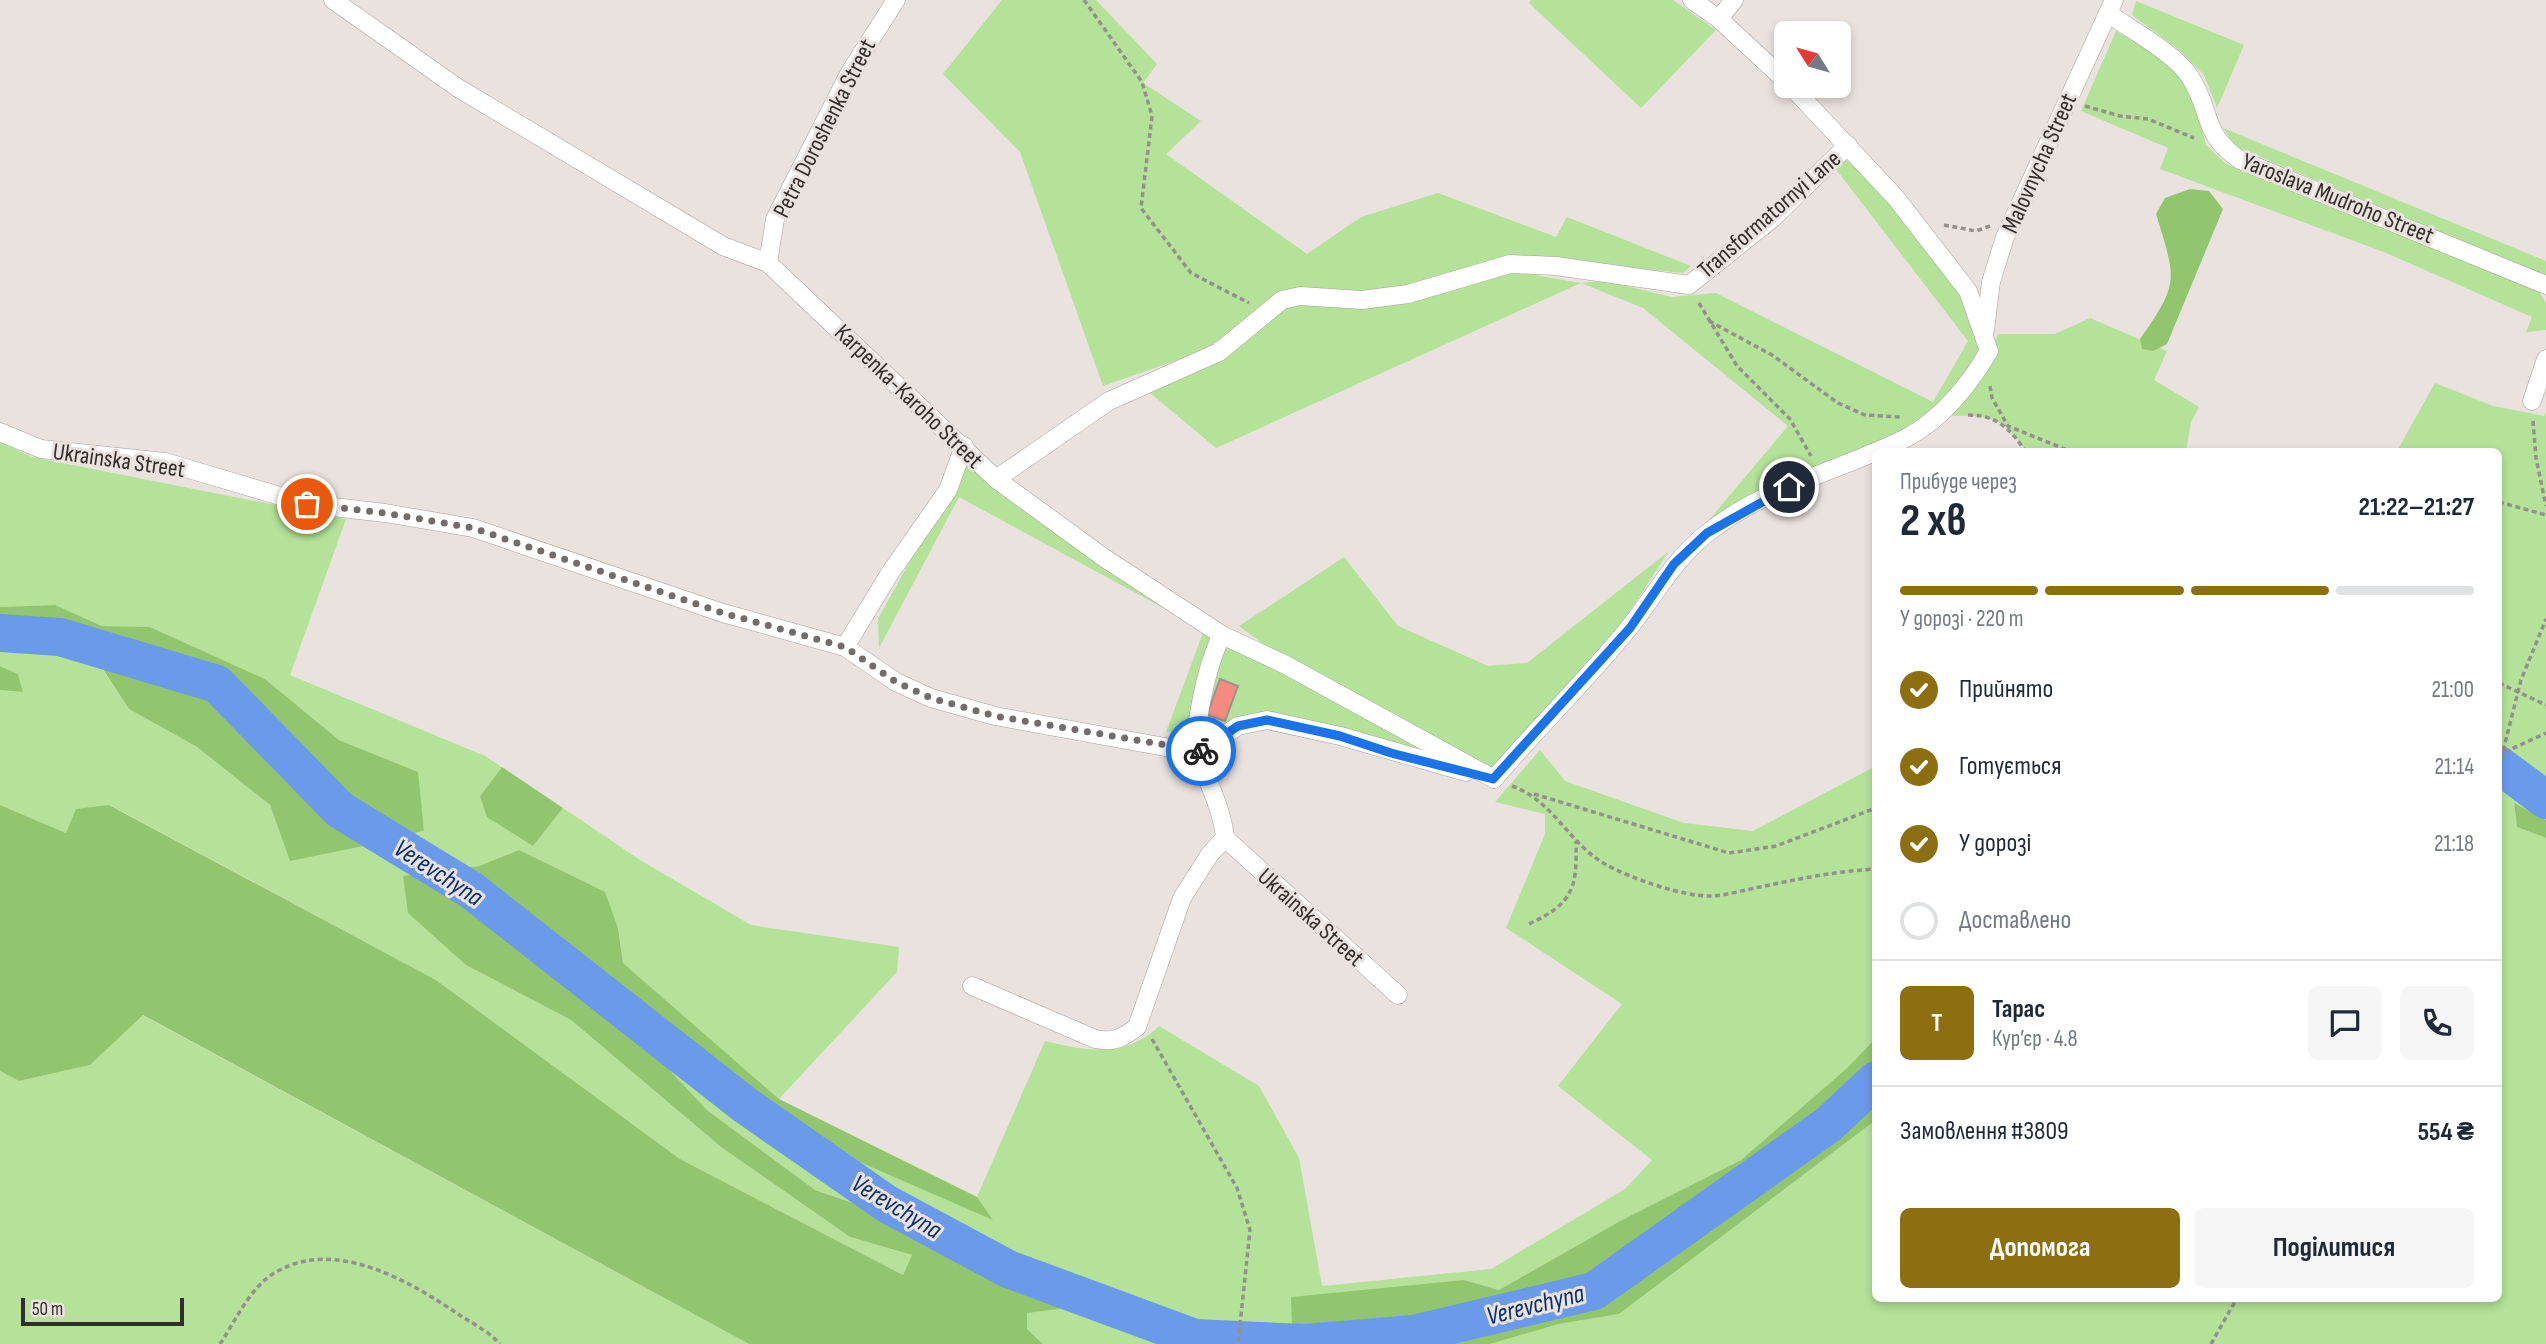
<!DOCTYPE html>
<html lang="uk">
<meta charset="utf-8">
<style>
body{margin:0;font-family:"Sofia Sans Condensed",sans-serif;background:#f6f6f7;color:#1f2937;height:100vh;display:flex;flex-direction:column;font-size:26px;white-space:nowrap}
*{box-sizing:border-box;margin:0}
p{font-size:23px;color:#747a83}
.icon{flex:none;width:38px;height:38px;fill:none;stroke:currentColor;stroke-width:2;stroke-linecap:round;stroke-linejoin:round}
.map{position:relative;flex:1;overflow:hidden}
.drawer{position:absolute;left:1872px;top:448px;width:630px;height:854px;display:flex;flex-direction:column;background:#fff;border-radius:10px;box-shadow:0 4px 10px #0003}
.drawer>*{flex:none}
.needle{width:46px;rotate:307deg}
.fabs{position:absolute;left:1774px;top:21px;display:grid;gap:14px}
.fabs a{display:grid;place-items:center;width:77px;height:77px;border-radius:10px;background:#fff;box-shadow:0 4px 10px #0003;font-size:35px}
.scale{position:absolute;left:21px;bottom:18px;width:163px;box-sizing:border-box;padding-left:7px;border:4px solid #312e2d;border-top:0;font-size:19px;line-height:24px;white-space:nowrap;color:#312e2d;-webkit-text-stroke:5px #eae2de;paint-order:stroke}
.pin{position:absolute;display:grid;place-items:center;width:60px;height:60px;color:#fff;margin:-30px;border:4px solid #fff;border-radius:50%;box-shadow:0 2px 7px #0007}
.courier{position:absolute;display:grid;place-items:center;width:70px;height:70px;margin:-35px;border:5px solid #1a73e8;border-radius:50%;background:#fff;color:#222;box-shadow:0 2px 9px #0007}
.head em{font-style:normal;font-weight:700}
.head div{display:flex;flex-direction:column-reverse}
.head{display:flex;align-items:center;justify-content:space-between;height:119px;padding:0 28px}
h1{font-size:46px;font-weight:700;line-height:52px}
.bar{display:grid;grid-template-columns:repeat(4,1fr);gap:10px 7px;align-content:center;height:84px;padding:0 28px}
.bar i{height:9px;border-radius:5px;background:#e0e1e3}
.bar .on{background:#8d6e11}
.bar p{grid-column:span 4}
.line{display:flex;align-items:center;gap:18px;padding:0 28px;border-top:2px solid #e0e1e3}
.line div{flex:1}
.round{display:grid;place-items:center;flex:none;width:74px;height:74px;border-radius:10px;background:#f6f6f7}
ol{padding:0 28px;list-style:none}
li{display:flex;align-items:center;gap:21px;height:77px}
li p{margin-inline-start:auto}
li .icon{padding:7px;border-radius:50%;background:#8d6e11;color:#fff;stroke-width:4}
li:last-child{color:#747a83}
li i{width:38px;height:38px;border:4px solid #e0e1e3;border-radius:50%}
.button{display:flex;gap:14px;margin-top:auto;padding:14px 28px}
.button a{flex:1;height:80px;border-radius:10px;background:#8d6e11;color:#fff;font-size:28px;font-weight:700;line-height:80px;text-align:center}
.button a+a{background:#f6f6f7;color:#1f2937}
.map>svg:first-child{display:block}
.green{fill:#b4e298}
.forest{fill:#91c66f}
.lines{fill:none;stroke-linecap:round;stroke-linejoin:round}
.river{stroke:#6a9ae9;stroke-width:38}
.building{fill:#f38c7e;stroke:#9b9291;stroke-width:2}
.street-casing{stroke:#a79f9b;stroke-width:19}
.path{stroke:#95908d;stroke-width:3.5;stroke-dasharray:5 3.5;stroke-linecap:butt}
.street{stroke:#fff;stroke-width:18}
.done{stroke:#726d6b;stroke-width:7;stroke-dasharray:0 12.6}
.route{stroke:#1a73e8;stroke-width:9}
.labels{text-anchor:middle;stroke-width:6;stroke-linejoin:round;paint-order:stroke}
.street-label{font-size:24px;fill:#312e2d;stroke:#eae2de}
.water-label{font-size:26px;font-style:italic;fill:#042f74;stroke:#eae2de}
</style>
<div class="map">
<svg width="2546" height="1344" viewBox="0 0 2546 1344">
<rect width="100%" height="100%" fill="#eae2de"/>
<g class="green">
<polygon points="1002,0 1096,0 1157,64 1143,83 1201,121 1166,154 1307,254 1361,217 1438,193 1556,237 1567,217 1691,266 1683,273 1512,255 1394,291 1354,293 1289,290 1203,351 1103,386 1020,152 943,74"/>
<polygon points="1531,0 1673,0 1716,30 1641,108 1529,3"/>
<polygon points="2136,1 2244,45 2217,108 2204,75 2178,49 2132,15"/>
<polygon points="2116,31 2167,62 2185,84 2200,121 2206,145 2226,164 2538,290 2546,303 2546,330 2526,332 2532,317 2384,252 2160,169 2168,148 2081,111"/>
<polygon points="2223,128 2546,261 2546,276 2236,147"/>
<polygon points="1845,160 1861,166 1960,294 1979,343 1976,359 1937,406 1905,429 1709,520 1788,426 1643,308 1581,283 1216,448 1149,392 1283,309 1303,301 1510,271 1581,283 1605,281 1672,297 1716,293 1933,402 1968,341 1835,168"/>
<path d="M2090 318 2167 351 2154 380 2199 407 2191 422 2186 452 2026 451C2001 415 1988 415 1945 416 1977 390 1985 373 1998 334H2055Z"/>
<polygon points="2435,383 2493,406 2544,416 2546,412 2546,820 2514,804 2517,827 2546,838 2546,1344 1490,1344 1559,1324 1619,1314 1876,1120 1876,1298 2499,1298 2499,452 2397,451"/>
<polygon points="0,442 32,457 346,519 290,675 485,756 502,767 480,796 533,846 563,808 640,860 751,925 899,947 897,972 779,1099 623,963 618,928 519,850 479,866 404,876 466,965 571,1020 721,1147 850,1237 912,1255 903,1275 680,1159 436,980 110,805 66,833 0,805 0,690 23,692 18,674 0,666 0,626 90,651 129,709 197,747 270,805 290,860 424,829 417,772 339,740 265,679 150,627 102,626 54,605 0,607"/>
<polygon points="966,459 1204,630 1212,640 1191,723 1182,730 1166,732 1204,630 959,497 879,648 878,619"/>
<polygon points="1669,551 1618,629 1495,771 1262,643 1239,626 1344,557 1398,626 1488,666 1527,663"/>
<polygon points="1223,640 1463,768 1273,716 1203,743 1203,724"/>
<path d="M1540 750 1565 781 1684 823 1753 831 1876 766V1038L1847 1068 1741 1160 1620 1221 1499 1290 1464 1280 1292 1323 1318 1344H1043L1027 1329V1312L1072 1307 1052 1271 815 1190 707 1110 632 1031 664 1030 802 1137 992 1219 977 1197 1045 1041C1086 1051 1125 1059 1159 1026L1259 1086 1299 1158 1322 1286 1491 1269 1625 1189 1652 1160 1558 1086 1622 1004 1506 928 1545 834V814L1495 802Z"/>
<polygon points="142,1015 749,1344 0,1344 0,1071 19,1081 90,1065"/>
</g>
<g class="forest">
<path d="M2190 189 2209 191 2223 209 2167 344 2153 351 2142 349 2140 339C2180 283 2176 279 2156 214L2165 198Z"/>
<polygon points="55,605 102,626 150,627 265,679 339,740 418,772 424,830 402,838 290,861 270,805 197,747 129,709 91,651 0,626 0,607"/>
<polygon points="0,666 18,674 23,692 0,690"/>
<polygon points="502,767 563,808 533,846 487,817 480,796"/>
<polygon points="2514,803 2546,820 2546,838 2517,827"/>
<polygon points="0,805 66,833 76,809 109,805 436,980 680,1159 903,1275 912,1255 850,1237 721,1147 571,1020 466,965 408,913 403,876 479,866 519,850 605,892 618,928 623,963 779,1099 977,1197 993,1220 802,1137 664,1030 633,1031 707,1110 815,1190 1052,1271 1073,1307 1027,1313 1027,1329 1043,1344 749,1344 143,1015 90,1065 19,1081 0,1071"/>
<polygon points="1876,1038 1876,1120 1619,1314 1559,1324 1490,1344 1318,1344 1292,1323 1291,1297 1464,1280 1499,1290 1620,1221 1741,1160 1847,1068"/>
</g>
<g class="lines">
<g class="river">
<polyline points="0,633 60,637 217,684 340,810 471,890 745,1105 887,1204 1008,1269 1195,1338 1305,1343 1414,1334 1594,1291 1829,1124 1876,1080"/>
<polyline points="2499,765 2546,800"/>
</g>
</g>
<polygon class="building" points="1220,679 1238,686 1225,721 1207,715"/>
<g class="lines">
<g class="street-casing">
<g id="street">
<polyline points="333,0 458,88 723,246 768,263 996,479 1103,557 1222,635 1284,664 1494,779"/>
<polyline points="1692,0 1719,19 1787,82"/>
<path d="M2108 13C2132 31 2175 53 2190 77 2213 112 2200 132 2240 160L2546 285"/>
<polyline points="1719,19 1734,0"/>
<polyline points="768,263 775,219 850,72 896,0"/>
<polyline points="1985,330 1991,282 2005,237 2114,0"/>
<polyline points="2532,401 2546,359"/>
<polyline points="0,432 41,449 165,462 307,504 385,513 473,528 723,613 845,647 896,682 931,698 995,716 1198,753"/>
<polyline points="996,479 1109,401 1219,352 1282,300 1300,296 1362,300 1408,294 1510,264 1556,266 1689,285 1773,218 1848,145"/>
<polyline points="845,647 890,573 948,490 964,446"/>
<polyline points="1198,753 1238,726 1267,720 1340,736 1466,772"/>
<path d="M1494 779C1537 728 1586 681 1628 629 1655 596 1671 563 1705 535 1763 487 1840 471 1906 438 1941 420 1970 384 1989 351L1968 291 1896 198 1791 86"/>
<polyline points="1225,838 1398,995"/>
<path d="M972 986 1095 1039C1114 1043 1122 1038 1137 1027L1182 898 1210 854 1225 838C1222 808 1208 784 1199 756 1191 728 1209 660 1222 635"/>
</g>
</g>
<g class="path">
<polyline points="1084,0 1142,82 1152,116 1141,208 1191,273 1249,303"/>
<polyline points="2085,106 2120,116 2148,119 2194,138"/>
<polyline points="1944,225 1976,231 1990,226"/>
<polyline points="1699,303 1737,366 1790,419 1811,456"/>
<polyline points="1709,321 1772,355 1838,403 1865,415 1900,417"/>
<polyline points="1990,386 1992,398 2008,426 2072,452"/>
<path d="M1968 415C1998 415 2010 429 2026 452"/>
<polyline points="2533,421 2536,458 2546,506"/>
<polyline points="2499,502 2546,515"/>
<polyline points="2499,683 2546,705"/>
<polyline points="2505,752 2546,733"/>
<polyline points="2499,767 2521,680 2546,619"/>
<path d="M1512 786C1555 802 1567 842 1605 864 1629 878 1684 897 1712 896 1728 895 1744 890 1760 887 1798 879 1836 871 1876 869"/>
<polyline points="1534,794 1729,853 1776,846 1876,808"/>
<path d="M1529 924C1574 903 1577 888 1576 841"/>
<polyline points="1152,1039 1237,1188 1250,1230 1238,1344"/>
<path d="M220 1344C236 1320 250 1287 276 1272 336 1237 411 1282 461 1316 474 1324 489 1332 500 1344"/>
<polyline points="2211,1344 2237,1298"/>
</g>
<use href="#street" class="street"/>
</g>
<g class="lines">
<polyline class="done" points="307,504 385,513 473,528 723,613 845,647 896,682 931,698 995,716 1201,751"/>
<polyline class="route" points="1201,751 1238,726 1267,720 1340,736 1391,753 1493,779 1630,628 1674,564 1707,533 1789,487"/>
</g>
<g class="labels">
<g class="street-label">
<text transform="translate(824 128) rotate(-63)" y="8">Petra Doroshenka Street</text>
<text transform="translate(2039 163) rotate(-66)" y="8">Malovnycha Street</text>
<text transform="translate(2338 198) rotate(22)" y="8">Yaroslava Mudroho Street</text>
<text transform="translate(1769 214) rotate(-41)" y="8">Transformatornyi Lane</text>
<text transform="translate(909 396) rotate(44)" y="8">Karpenka-Karoho Street</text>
<text transform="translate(119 460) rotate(8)" y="8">Ukrainska Street</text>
<text transform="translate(1311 917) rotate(42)" y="8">Ukrainska Street</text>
</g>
<g class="water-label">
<text transform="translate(439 872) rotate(33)" y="9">Verevchyna</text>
<text transform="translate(897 1206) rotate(31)" y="9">Verevchyna</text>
<text transform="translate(1535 1304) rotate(-14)" y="9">Verevchyna</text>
</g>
</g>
</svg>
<div class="fabs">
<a><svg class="needle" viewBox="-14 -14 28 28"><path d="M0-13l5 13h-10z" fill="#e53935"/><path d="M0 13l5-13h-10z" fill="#747a83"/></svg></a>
</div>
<div class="scale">50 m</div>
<div class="pin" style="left:307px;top:504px;background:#ea580c"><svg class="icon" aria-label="bag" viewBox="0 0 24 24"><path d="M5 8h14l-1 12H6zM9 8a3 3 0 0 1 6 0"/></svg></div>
<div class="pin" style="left:1789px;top:487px;background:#1f2937"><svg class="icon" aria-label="home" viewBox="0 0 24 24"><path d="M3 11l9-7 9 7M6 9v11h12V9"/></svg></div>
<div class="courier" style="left:1201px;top:751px"><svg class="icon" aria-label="bike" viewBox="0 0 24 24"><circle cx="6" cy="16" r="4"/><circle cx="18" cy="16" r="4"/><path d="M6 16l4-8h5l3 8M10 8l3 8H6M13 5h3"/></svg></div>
<section class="drawer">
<div class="head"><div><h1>2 хв</h1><p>Прибуде через</p></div><em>21:22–21:27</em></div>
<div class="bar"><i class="on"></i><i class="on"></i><i class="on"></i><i></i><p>У дорозі · 220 m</p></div>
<ol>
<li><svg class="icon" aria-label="check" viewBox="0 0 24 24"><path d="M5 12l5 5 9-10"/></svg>Прийнято<p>21:00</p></li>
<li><svg class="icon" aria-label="check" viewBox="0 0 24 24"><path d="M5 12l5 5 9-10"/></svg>Готується<p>21:14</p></li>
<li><svg class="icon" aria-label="check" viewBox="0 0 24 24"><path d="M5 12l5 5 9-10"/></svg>У дорозі<p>21:18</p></li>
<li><i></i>Доставлено</li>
</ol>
<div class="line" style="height:126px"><b class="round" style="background:#8d6e11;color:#fff">Т</b><div><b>Тарас</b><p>Кур’єр · 4.8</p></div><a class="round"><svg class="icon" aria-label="chat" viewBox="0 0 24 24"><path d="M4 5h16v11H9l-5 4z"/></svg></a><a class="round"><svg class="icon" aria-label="phone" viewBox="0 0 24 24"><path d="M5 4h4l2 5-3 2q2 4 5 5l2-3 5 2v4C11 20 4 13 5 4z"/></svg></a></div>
<div class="line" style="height:91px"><div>Замовлення #3809</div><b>554 ₴</b></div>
<div class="button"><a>Допомога</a><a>Поділитися</a></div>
</section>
</div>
